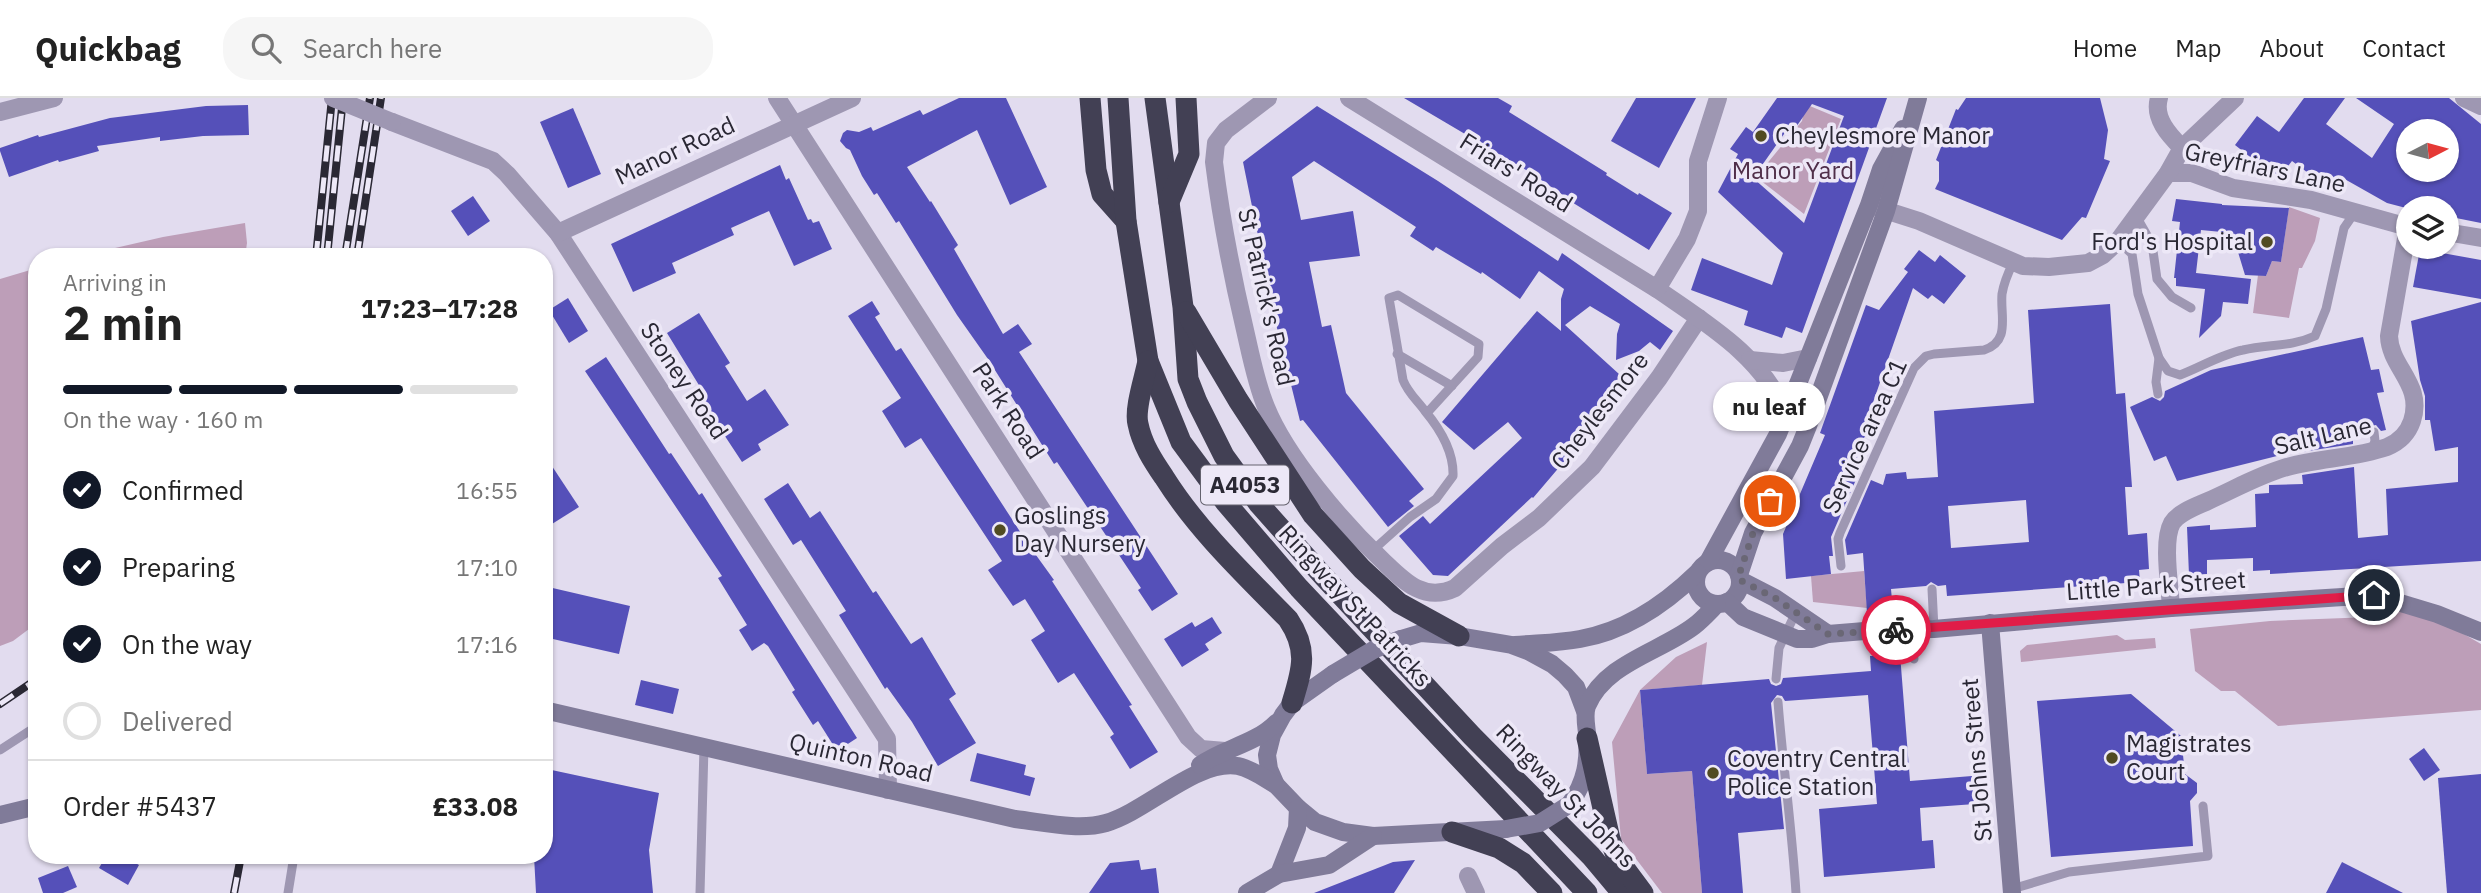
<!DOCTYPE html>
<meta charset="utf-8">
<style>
body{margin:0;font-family:"IBM Plex Sans",sans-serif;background:#f6f6f6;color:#222;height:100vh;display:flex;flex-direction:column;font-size:26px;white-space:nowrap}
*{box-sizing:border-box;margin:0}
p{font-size:23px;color:#767676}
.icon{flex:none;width:38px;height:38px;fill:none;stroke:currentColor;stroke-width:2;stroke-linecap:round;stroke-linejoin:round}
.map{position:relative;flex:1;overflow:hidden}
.panel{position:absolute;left:28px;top:150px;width:525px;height:616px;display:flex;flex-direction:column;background:#fff;border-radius:28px;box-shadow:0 2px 5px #0004}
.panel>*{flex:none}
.needle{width:46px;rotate:84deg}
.fabs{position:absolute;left:2396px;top:21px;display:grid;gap:14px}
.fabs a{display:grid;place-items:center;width:63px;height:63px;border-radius:50%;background:#fff;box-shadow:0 2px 5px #0004;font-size:35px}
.pin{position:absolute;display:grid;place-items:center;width:60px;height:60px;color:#fff;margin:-30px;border:4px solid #fff;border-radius:50%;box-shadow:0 2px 7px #0007}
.courier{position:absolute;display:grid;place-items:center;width:70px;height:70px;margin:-35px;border:5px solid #e11d48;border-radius:50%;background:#fff;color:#222;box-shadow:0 2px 9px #0007}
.bubble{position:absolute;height:49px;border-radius:24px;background:#fff;box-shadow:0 2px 5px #0004;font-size:23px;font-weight:700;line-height:49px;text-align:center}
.head em{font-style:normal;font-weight:700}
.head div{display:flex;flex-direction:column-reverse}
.head{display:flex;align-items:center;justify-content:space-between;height:119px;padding:0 35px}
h1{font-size:46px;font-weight:700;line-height:52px}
.bar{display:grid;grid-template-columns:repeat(4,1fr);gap:10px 7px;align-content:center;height:84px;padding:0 35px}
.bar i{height:9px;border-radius:5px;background:#e0e0e0}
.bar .selected{background:#111827}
.bar p{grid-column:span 4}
.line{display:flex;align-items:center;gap:18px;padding:0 35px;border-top:2px solid #e0e0e0}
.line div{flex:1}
ol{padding:0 35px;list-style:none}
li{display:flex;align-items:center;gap:21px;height:77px}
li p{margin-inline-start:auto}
li .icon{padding:7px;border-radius:50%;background:#111827;color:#fff;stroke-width:4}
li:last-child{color:#767676}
li i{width:38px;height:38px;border:4px solid #e0e0e0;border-radius:50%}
header{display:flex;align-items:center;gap:42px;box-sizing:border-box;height:98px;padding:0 35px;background:#fff;border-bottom:2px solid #e0e0e0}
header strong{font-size:33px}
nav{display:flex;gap:38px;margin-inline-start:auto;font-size:24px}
.search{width:490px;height:63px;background:#f6f6f6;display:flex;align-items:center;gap:18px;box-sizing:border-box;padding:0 24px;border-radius:28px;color:#767676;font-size:26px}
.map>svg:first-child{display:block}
.green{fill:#bd9eb8}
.building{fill:#5550b9;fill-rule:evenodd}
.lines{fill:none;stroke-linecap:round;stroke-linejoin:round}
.lane{stroke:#9e97b2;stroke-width:9}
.street{stroke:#9e97b2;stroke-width:18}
.secondary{stroke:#807b99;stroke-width:18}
.highway{stroke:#424054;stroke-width:21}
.rail-casing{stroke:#2a2834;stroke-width:8}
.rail{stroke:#ede8f7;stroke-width:5;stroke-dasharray:16;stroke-linecap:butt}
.street-bridge{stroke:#9e97b2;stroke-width:18}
.secondary-bridge{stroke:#807b99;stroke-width:18}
.done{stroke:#6a6775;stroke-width:7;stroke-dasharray:0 12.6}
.route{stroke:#e11d48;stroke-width:9}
.poi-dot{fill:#514b22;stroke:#ede8f7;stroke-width:2.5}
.labels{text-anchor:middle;stroke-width:7;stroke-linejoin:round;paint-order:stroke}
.shield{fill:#ede8f7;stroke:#64626e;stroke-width:2}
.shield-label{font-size:23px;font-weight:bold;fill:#2a2834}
.poi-label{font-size:24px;fill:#2a2834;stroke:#ede8f7;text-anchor:start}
.street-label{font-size:24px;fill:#2a2834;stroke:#ede8f7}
.park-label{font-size:24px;fill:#502f4a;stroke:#ede8f7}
</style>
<header>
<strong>Quickbag</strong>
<div class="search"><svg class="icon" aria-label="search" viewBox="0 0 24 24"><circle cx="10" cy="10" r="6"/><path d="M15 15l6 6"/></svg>Search here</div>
<nav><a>Home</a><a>Map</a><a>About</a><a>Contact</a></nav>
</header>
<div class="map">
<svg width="2481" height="795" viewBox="0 0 2481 795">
<rect width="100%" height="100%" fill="#e2dcef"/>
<g class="green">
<polygon points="1805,6 1841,21 1804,116 1756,79 1802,23"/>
<polygon points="2289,109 2320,120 2315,143 2302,170 2299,170 2289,220 2253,215 2258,177 2266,178 2272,163 2281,164"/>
<polygon points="245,125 247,145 245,159 76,159 163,139"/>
<polygon points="37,170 37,525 13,543 0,548 0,181"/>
<polygon points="1864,473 1867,510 1813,504 1811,478"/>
<path d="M2370 507C2410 511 2447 525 2481 546V612L2278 628 2235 593H2221L2195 573 2190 531 2270 523 2371 519Z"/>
<polygon points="2117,537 2125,542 2155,540 2156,550 2021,564 2020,553 2027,547"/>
<polygon points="1707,544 1702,587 1640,592 1647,676 1692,673 1702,795 1662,795 1621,741 1612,644 1640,592 1676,559"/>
</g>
<g class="building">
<polygon points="959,0 1006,0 1047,89 1010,107 977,32 907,69 930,104 931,103 958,147 954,151 1003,236 1018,226 1032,246 1019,254 1178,496 1152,513 1138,492 1141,490 1057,364 1054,366 988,261 957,217 899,123 896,125 877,95 874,97 862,78 850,52 846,50 840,43 843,35 847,32 859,34 871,29 873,33 920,12 923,17"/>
<polygon points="1404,0 1498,0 1512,8 1509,14 1607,75 1606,77 1638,97 1639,95 1672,115 1649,152 1562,98 1563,97 1531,75"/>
<polygon points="1636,0 1696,0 1659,70 1611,43"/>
<path d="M1777 0H1887L1802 235 1786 229 1782 240 1744 227 1748 213 1691 192 1702 160 1772 187 1783 155 1718 94 1738 56 1730 51 1746 29 1753 34ZM1812 6 1844 18 1804 125 1753 80 1789 29 1794 32Z"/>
<polygon points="1966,0 2100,0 2108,32 2104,61 2110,63 2086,120 2082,119 2062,142 1935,91 1939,83 1939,64 1936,62 1956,11 1958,12"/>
<path d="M2304 0H2345L2326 26 2372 60 2394 26 2356 0H2449L2481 26V125L2446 118V110H2406L2387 105 2341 79 2331 92 2292 63 2278 81 2235 47 2257 18 2279 34ZM2408 33H2446V51L2457 61 2443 79 2408 72Z"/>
<polygon points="248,7 249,37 203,38 160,43 160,39 97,48 99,53 59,64 58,62 9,79 0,53 0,50 38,37 39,39 110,20 206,8"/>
<polygon points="1317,8 1438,83 1558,163 1562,155 1673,233 1660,252 1650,244 1639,253 1616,262 1617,236 1620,226 1590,208 1565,227 1630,286 1533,400 1532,399 1448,478 1433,477 1399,438 1423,418 1430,426 1522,340 1508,324 1474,352 1442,324 1537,213 1561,233 1561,201 1564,191 1539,173 1520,201 1482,174 1481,176 1436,149 1433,153 1410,138 1416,129 1314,63 1292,79 1301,122 1353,113 1360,158 1309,164 1322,229 1331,227 1346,295 1424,391 1409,403 1414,408 1388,429 1303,322 1300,323 1276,226 1243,64"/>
<polygon points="573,10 601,76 568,90 540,24"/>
<polygon points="780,67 786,82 789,80 808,122 811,121 813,125 819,123 832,151 794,168 769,113 731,130 734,137 672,165 676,175 633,194 611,146"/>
<polygon points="473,98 490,123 468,138 451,113"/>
<polygon points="2176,101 2222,106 2222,107 2289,110 2281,164 2272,163 2266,178 2245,177 2234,141 2231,141 2232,135 2201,132 2196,175 2251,181 2248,206 2223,204 2221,218 2199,240 2205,191 2176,188 2176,180 2174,180 2180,124 2172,123"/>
<polygon points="2420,151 2481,162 2481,201 2413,189"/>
<polygon points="1919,152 1935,164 1940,157 1966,178 1944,206 1932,197 1928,201 1913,190 1870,313 1873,315 1852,374 1858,377 1831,439 1833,458 1829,458 1831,476 1786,481 1783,436 1825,337 1820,335 1866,207 1879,212 1908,174 1904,171"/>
<polygon points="568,200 588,233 569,245 549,212"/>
<polygon points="872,203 880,216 875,219 896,253 901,250 1028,446 1054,482 1052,483 1132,607 1129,608 1158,654 1130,671 1110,639 1114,636 1074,575 1058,585 1031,542 1045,533 1025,501 1013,508 988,472 1002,463 921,340 905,350 882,313 901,300 848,218"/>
<polygon points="2481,204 2481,463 2270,476 2270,472 2253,473 2253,460 2207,462 2207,476 2189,477 2187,429 2210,427 2210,432 2256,429 2255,396 2269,395 2269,387 2303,386 2302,377 2354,369 2358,440 2388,437 2386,391 2458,384 2458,349 2435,353 2430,322 2425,322 2425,298 2420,282 2411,223"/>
<path d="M2110 206 2116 296 2125 295 2132 389H2125L2128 437 2147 435 2149 471 2139 472 2140 484 1947 498 1946 487 1938 488 1931 484 1926 488 1891 491 1893 513 1867 515 1863 455 1847 457 1845 442 1871 382 1883 387 1886 376 1906 374 1907 381 1938 379 1934 313 2034 305 2028 212ZM2026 402 2029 444 1951 450 1948 408Z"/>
<polygon points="699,215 730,265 725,268 747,303 765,291 789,327 758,346 761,352 742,364 715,323 713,325 697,303 705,297 667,235"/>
<polygon points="2363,239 2371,272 2379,271 2384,294 2377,295 2386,332 2381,333 2376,327 2370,328 2367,336 2353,339 2353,346 2301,354 2301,352 2177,383 2166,358 2154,363 2130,309 2152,299 2160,303 2164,299 2165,293 2211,272"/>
<polygon points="606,259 669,356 671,355 699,397 702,395 857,640 837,653 818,623 813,627 792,594 795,592 768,548 764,545 752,553 739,532 747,527 718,480 722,478 585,273"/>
<polygon points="544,356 579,409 544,431"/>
<polygon points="788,385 810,420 820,413 873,495 876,493 911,546 922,539 956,596 949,601 976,645 938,668 912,624 887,589 885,591 839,517 846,513 801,442 793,447 764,401"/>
<polygon points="544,488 630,508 619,556 544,539"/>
<polygon points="1212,519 1222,535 1205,546 1209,552 1182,569 1164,541 1192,524 1195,529"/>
<polygon points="1900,556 1910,683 1972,678 1975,706 1920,710 1922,743 1933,742 1935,770 1824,779 1819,711 1877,706 1868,597 1785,603 1782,598 1777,597 1771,605 1784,731 1738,735 1743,795 1702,795 1692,673 1647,676 1640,592 1769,581 1771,586 1776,588 1781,586 1783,580 1871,573 1870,558"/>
<polygon points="641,582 679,591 673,616 635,607"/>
<polygon points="2131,596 2181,638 2185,676 2197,685 2197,695 2190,703 2193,748 2051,759 2037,603"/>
<polygon points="2424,650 2440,672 2424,683 2409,661"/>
<polygon points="977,655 1026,667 1024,677 1035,680 1030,698 970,683"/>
<polygon points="547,671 659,695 649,752 653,795 536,795 534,758 544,758 544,684"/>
<polygon points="2481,676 2481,795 2447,795 2438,680"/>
<polygon points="106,758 123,758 139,767 128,787 99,770"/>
<polygon points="1139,762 1141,772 1156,770 1159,795 1089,795 1110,765"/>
<polygon points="1415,762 1394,795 1314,795 1393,764"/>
<polygon points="2342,764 2403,795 2326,795"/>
<polygon points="68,768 77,789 63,795 43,795 38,780"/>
</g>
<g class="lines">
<g class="lane">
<polyline points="2136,118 2152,146 2157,181 2172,199 2191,210"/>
<path d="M2118 143 2132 156 2138 196 2159 260 2168 273 2180 277C2201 269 2222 256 2243 252 2268 246 2291 249 2315 238L2326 211 2344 130 2355 114"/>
<polyline points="1397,256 1452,288"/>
<polyline points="2158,296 2156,284 2159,260"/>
<polyline points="2372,352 2375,343 2374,334"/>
<path d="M1372 453 1410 419 1436 401 1453 378C1454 354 1440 331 1425 313 1417 302 1408 295 1403 282L1389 200 1398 197 1479 246 1478 259 1427 315"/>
<path d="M1841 468 1838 441 1840 435 1914 270 1926 258 1934 256 1984 252C2011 243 2000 218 2002 196 2004 184 2008 175 2013 165"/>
<polyline points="1932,491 1934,531"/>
<polyline points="1911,532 1914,561"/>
<polyline points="1776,581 1779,550 1796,514"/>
<path d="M1778 604C1783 668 1792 731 1796 795"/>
<polyline points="0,652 37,628"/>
<polyline points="2012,791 2069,774 2208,758 2203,708"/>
<polyline points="288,795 294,758"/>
<polyline points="700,795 704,649"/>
</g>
<g class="street">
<polyline points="777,0 1188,639 1201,651 1225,653"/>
<path d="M1268 0 1226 32 1216 45 1214 64C1221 120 1232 177 1245 232 1251 258 1256 285 1266 309 1286 359 1343 425 1382 462 1403 482 1423 505 1455 490L1502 448 1539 420 1592 369 1659 280 1699 220"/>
<path d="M1349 0 1657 191C1704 224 1766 260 1785 317"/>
<path d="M2159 0C2153 20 2169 37 2182 50"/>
<polyline points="2464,0 2481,8"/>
<polyline points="0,14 54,0"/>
<polyline points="392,24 493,63 507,76 558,135 887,641 888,692"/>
<polyline points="2168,75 2192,75 2233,90 2311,102 2408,129"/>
<polyline points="1872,108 1919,123 2023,168 2049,169 2088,165 2103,157 2118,143 2168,75 2182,50 2235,0"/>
<polyline points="2446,134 2481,140"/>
<polyline points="558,135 852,0"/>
<polyline points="1657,191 1687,141 1698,113 1698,63 1718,0"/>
<polyline points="1750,262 1783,265 1808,260"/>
<path d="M2171 510C2170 489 2162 443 2172 425 2179 414 2197 408 2208 403 2235 391 2259 377 2287 369 2320 360 2355 360 2387 349 2399 344 2408 335 2412 323 2424 286 2390 270 2389 238L2408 129"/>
<polyline points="1468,778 1476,795"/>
</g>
<g class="secondary">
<circle cx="1718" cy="484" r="22"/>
<polyline points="1708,464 1778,336 1869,107 1881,71 1903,31"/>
<polyline points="1739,477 1753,435 1800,348 1808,328 1886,113 1918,0"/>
<polyline points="1740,482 1775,500 1828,536"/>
<polyline points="1727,504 1743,519 1797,541 1812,541 1828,536 1877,532 1934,531 2171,510 2374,497 2437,516 2481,534"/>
<polyline points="1990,525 2012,795"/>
<polyline points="1401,541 1421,535 1459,538 1512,547 1530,554 1552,566 1565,577 1576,589 1585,613"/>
<path d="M1515 547C1537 545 1559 545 1580 541 1626 533 1664 507 1697 475"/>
<polyline points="1333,576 1292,605 1283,617 1272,637 1267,657 1269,671 1276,687 1298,710 1315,724 1343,734 1373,738 1506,731"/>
<path d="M544 612 1015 721C1043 724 1078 733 1106 725 1147 713 1197 661 1238 668 1252 671 1264 680 1276 687"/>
<path d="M1200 667C1224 650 1255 646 1276 625"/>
<path d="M1570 706C1586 683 1589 663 1587 635 1586 626 1584 616 1587 608 1605 565 1660 554 1694 528 1702 522 1710 513 1717 506"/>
<polyline points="0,717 37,708"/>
<polyline points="1279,776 1297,730 1298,710"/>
<polyline points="1247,795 1279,776 1329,767 1373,738"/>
</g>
<g class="highway">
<polyline points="1090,0 1096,72 1102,96 1126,123"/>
<polyline points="1118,0 1126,123 1148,263 1181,344 1226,405 1299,490 1587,795"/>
<polyline points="1155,0 1183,209 1188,281 1197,304 1224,358 1259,406 1324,479 1472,638 1591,758 1622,795"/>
<polyline points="1169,104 1189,56 1186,0"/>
<polyline points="1186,214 1238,302 1313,417 1362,471 1399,505 1459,538"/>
<path d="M1148 263C1145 279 1134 311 1138 326 1142 346 1153 363 1164 379 1198 433 1244 476 1288 521 1309 552 1302 572 1292 605"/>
<polyline points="1587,640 1610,741 1617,760 1643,795"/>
<polyline points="1452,734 1499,750 1523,765 1552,795"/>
</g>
<g class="rail-casing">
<g id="rail">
<polyline points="316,159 332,0"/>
<polyline points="327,159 343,0"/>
<polyline points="345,159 370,0"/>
<polyline points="357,159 381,0"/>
<polyline points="0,606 37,581"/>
<polyline points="234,795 241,758"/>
</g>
</g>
<use href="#rail" class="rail"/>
<polyline class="street-bridge" points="333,0 392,24"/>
<g class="secondary-bridge">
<polyline points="1333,576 1375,551 1401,541"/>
<polyline points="1506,731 1540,725 1570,706"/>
</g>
</g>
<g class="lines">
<polyline class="done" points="1770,403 1753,435 1739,477 1740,482 1775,500 1828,536 1896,532"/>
<polyline class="route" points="1896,532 2374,497"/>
</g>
<g class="poi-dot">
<circle cx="1761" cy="38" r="7"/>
<circle cx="2267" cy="144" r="7"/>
<circle cx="1000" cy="432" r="7"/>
<circle cx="2112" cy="660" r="7"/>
<circle cx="1713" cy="675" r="7"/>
</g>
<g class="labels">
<rect class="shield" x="1201" y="367.5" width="88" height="39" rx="5"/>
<g class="shield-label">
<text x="1245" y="395">A4053</text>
</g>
<g class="poi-label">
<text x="1775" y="46">Cheylesmore Manor</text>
<text x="2253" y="152" text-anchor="end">Ford's Hospital</text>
<text x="1014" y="426">Goslings<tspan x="1014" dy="28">Day Nursery</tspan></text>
<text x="2126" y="654">Magistrates<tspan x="2126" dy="28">Court</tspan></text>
<text x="1727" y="669">Coventry Central<tspan x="1727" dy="28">Police Station</tspan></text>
</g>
<g class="street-label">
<text transform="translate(675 53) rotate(-25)" y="8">Manor Road</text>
<text transform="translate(2265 70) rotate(12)" y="8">Greyfriars Lane</text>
<text transform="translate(1516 75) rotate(32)" y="8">Friars' Road</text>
<text transform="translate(1266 199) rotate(77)" y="8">St Patrick's Road</text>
<text transform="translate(684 283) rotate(56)" y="8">Stoney Road</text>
<text transform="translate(1008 313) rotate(57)" y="8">Park Road</text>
<text transform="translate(1600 313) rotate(-52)" y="8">Cheylesmore</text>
<text transform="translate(1865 338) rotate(-65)" y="8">Service area C1</text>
<text transform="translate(2323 338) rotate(-13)" y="8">Salt Lane</text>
<text transform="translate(2156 488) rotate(-4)" y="8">Little Park Street</text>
<text transform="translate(1355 508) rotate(47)" y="8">Ringway St Patricks</text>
<text transform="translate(861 660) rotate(13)" y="8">Quinton Road</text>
<text transform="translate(1977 662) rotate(-95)" y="8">St Johns Street</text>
<text transform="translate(1566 698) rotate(46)" y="8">Ringway St Johns</text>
</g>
<g class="park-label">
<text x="1793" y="81">Manor Yard</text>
</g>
</g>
</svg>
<div class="fabs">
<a><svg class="needle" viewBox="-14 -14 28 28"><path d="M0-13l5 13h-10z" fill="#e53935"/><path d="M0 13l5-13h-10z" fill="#767676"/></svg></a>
<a><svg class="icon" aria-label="layers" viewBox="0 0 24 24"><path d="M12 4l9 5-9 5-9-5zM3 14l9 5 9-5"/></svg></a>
</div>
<div class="pin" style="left:1770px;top:403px;background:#ea580c"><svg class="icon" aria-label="bag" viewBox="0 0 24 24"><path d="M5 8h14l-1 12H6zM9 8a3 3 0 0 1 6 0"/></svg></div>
<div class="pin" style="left:2374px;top:497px;background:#1f2937"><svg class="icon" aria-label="home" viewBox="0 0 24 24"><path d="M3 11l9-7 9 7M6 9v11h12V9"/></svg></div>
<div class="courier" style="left:1896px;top:532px"><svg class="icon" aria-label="bike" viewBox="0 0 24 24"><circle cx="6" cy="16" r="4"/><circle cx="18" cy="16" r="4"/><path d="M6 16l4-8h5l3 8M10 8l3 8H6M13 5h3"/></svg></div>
<div class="bubble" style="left:1713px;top:284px;width:112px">nu leaf</div>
<section class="panel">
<div class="head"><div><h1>2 min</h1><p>Arriving in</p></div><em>17:23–17:28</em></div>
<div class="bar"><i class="selected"></i><i class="selected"></i><i class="selected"></i><i></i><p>On the way · 160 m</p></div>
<ol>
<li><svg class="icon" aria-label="check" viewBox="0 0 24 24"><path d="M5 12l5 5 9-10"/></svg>Confirmed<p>16:55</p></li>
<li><svg class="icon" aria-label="check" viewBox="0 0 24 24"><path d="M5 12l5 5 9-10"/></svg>Preparing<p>17:10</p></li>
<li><svg class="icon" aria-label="check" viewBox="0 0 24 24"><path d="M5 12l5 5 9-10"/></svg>On the way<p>17:16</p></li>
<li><i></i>Delivered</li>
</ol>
<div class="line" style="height:91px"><div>Order #5437</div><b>£33.08</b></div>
</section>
</div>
